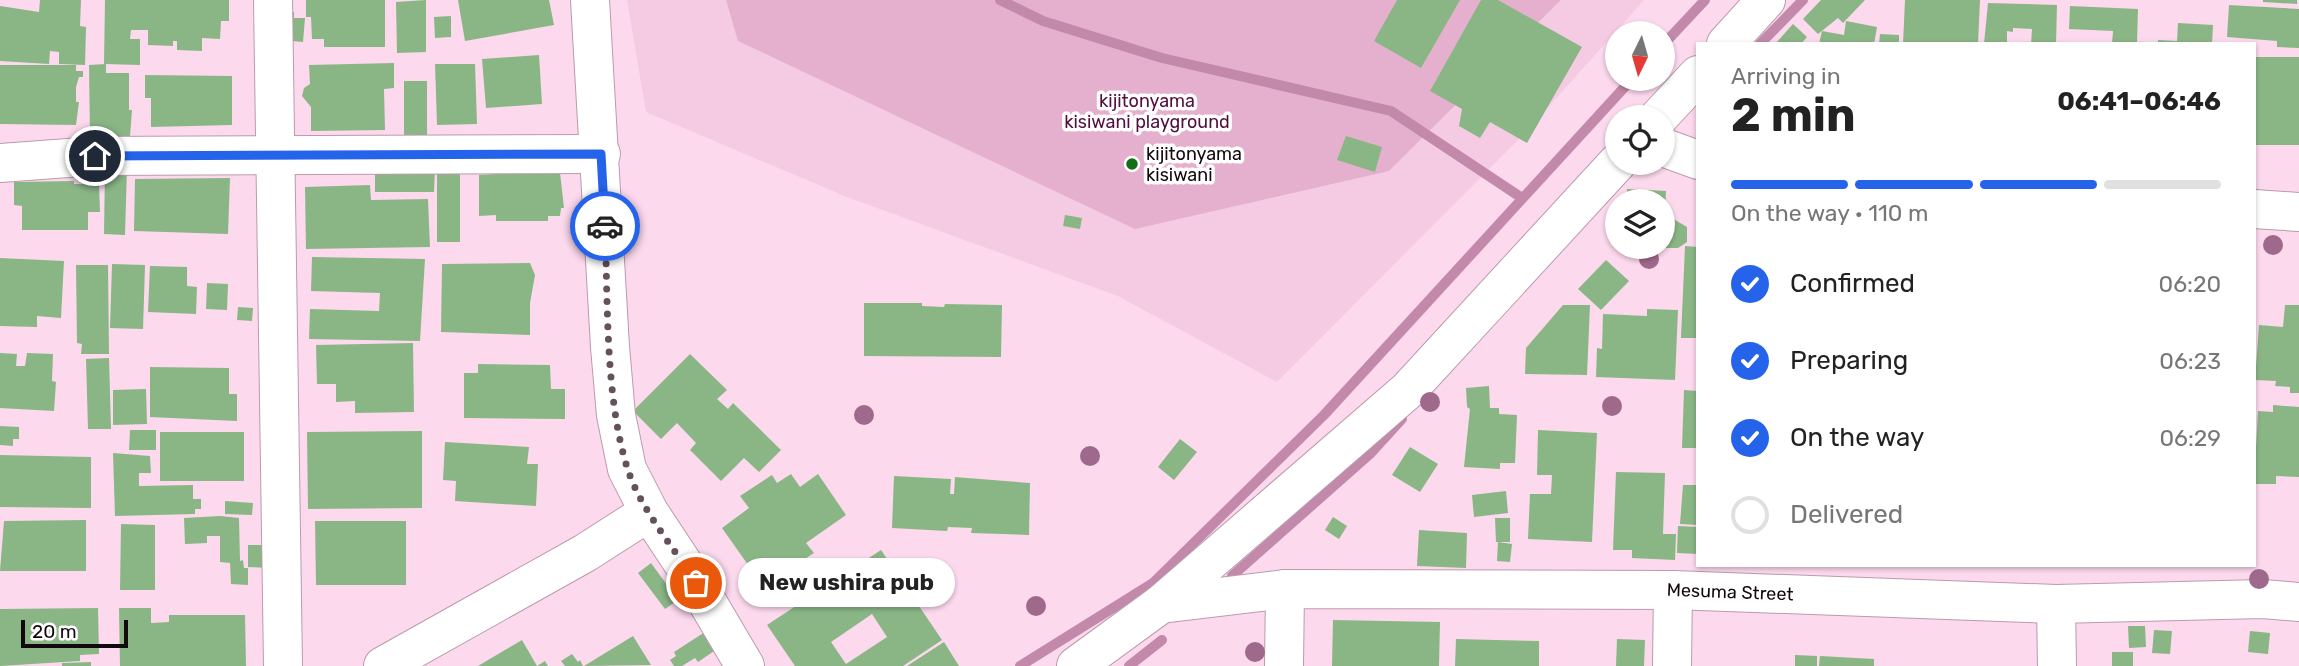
<!DOCTYPE html>
<meta charset="utf-8">
<style>
body{margin:0;font-family:Rubik,sans-serif;background:#f2f2f2;color:#222;height:100vh;display:flex;flex-direction:column;font-size:26px;white-space:nowrap}
*{box-sizing:border-box;margin:0}
p{font-size:23px;color:#767676}
.icon{flex:none;width:38px;height:38px;fill:none;stroke:currentColor;stroke-width:2;stroke-linecap:round;stroke-linejoin:round}
.map{position:relative;flex:1;overflow:hidden}
.drawer{position:absolute;left:1696px;top:42px;width:560px;height:525px;display:flex;flex-direction:column;background:#fff;border-radius:0px;box-shadow:0 2px 5px #0004}
.drawer>*{flex:none}
.needle{width:46px;rotate:185deg}
.tools{position:absolute;left:1605px;top:21px;display:grid;gap:14px}
.tools a{display:grid;place-items:center;width:70px;height:70px;border-radius:50%;background:#fff;box-shadow:0 2px 5px #0004;font-size:35px}
.scale{position:absolute;left:21px;bottom:18px;width:107px;box-sizing:border-box;padding-left:7px;border:4px solid #13080e;border-top:0;font-size:19px;line-height:24px;white-space:nowrap;color:#13080e;-webkit-text-stroke:5px #fff;paint-order:stroke}
.pin{position:absolute;display:grid;place-items:center;width:60px;height:60px;color:#fff;margin:-30px;border:4px solid #fff;border-radius:50%;box-shadow:0 2px 7px #0007}
.courier{position:absolute;display:grid;place-items:center;width:70px;height:70px;margin:-35px;border:5px solid #2563eb;border-radius:50%;background:#fff;color:#222;box-shadow:0 2px 9px #0007}
.bubble{position:absolute;height:49px;border-radius:24px;background:#fff;box-shadow:0 2px 5px #0004;font-size:23px;font-weight:700;line-height:49px;text-align:center}
.overview em{font-style:normal;font-weight:700}
.overview div{display:flex;flex-direction:column-reverse}
.overview{display:flex;align-items:center;justify-content:space-between;height:119px;padding:0 35px}
h1{font-size:46px;font-weight:700;line-height:52px}
.bar{display:grid;grid-template-columns:repeat(4,1fr);gap:10px 7px;align-content:center;height:84px;padding:0 35px}
.bar i{height:9px;border-radius:5px;background:#e0e0e0}
.bar .active{background:#2563eb}
.bar p{grid-column:span 4}
ol{padding:0 35px;list-style:none}
li{display:flex;align-items:center;gap:21px;height:77px}
li p{margin-inline-start:auto}
li .icon{padding:7px;border-radius:50%;background:#2563eb;color:#fff;stroke-width:4}
li:last-child{color:#767676}
li i{width:38px;height:38px;border:4px solid #e0e0e0;border-radius:50%}
.map>svg:first-child{display:block}
.built{fill:#f5cbe3}
.green{fill:#e5b0ce}
.lines{fill:none;stroke-linecap:round;stroke-linejoin:round}
.stream{stroke:#c289aa;stroke-width:10}
.building{fill:#8ab686;fill-rule:evenodd}
.minor-casing{stroke:#bb9bad;stroke-width:40}
.minor{stroke:#fff;stroke-width:38}
.tree{fill:#9f698c}
.done{stroke:#65515c;stroke-width:7;stroke-dasharray:0 12.6}
.route{stroke:#2563eb;stroke-width:9}
.poi-dot{fill:#166d17;stroke:#fff;stroke-width:2.5}
.labels{text-anchor:middle;stroke-width:7;stroke-linejoin:round;paint-order:stroke}
.park-label{font-size:18px;fill:#530e3d;stroke:#fff}
.poi-label{font-size:18px;fill:#13080e;stroke:#fff;text-anchor:start}
.street-label{font-size:18px;fill:#13080e;stroke:#fff}
</style>
<div class="map">
<svg width="2299" height="666" viewBox="0 0 2299 666">
<rect width="100%" height="100%" fill="#fcd9ed"/>
<polygon class="built" points="627,0 1644,0 1527,131 1277,382 1118,296 847,197 646,112"/>
<polygon class="green" points="726,0 1561,0 1389,171 1135,229 738,41"/>
<g class="lines">
<g class="stream">
<polyline points="1000,0 1043,21 1162,58 1391,111 1522,198"/>
<polyline points="1760,44 1803,0"/>
<polyline points="1662,46 1705,0"/>
<polyline points="1232,576 1371,453 1402,419"/>
<polyline points="1020,666 1153,583 1324,415 1632,79"/>
<polyline points="1129,666 1162,640"/>
</g>
</g>
<g class="building">
<polygon points="40,0 81,0 80,26 86,27 85,65 59,64 59,52 50,51 49,64 0,61 0,6 39,12"/>
<polygon points="105,0 229,0 229,21 221,21 220,39 202,38 202,51 177,50 177,41 173,41 173,46 148,45 148,30 131,30 130,39 140,39 140,65 104,64"/>
<polygon points="306,0 385,0 385,47 324,47 324,39 312,39 311,17 306,17"/>
<polygon points="426,0 426,52 397,53 396,2"/>
<polygon points="458,0 549,0 554,25 465,41"/>
<polygon points="1397,0 1460,0 1421,68 1374,41"/>
<polygon points="1481,0 1498,0 1582,47 1527,143 1490,122 1480,138 1459,126 1462,109 1430,91"/>
<polygon points="1821,0 1865,0 1843,23 1838,18 1818,34 1803,19"/>
<polygon points="1905,0 1980,0 1978,44 1903,44"/>
<polygon points="2263,0 2297,0 2297,4 2263,2"/>
<polygon points="1988,3 2057,5 2056,44 2031,44 2032,29 2013,28 2013,32 2007,31 2007,44 1984,44"/>
<polygon points="2229,5 2299,9 2299,48 2277,47 2277,41 2227,37"/>
<polygon points="2070,6 2138,9 2137,44 2112,44 2113,31 2069,29"/>
<polygon points="282,11 294,12 294,18 305,18 303,42 281,40"/>
<polygon points="451,16 451,37 435,38 434,17"/>
<polygon points="1846,21 1877,27 1874,44 1819,44 1822,31 1844,35"/>
<polygon points="2178,23 2213,25 2212,44 2158,44 2158,40 2177,41"/>
<polygon points="1793,24 1807,37 1801,44 1775,44"/>
<polygon points="1880,34 1899,35 1899,44 1879,44"/>
<polygon points="539,55 542,104 486,108 482,59"/>
<rect x="2254" y="57" width="45" height="88"/>
<polygon points="394,63 394,88 384,89 385,130 311,131 311,107 302,96 304,88 310,84 309,65"/>
<polygon points="106,64 106,73 129,73 129,110 132,110 130,137 90,137 89,65"/>
<polygon points="435,64 475,64 477,124 437,125"/>
<polygon points="0,65 76,65 76,71 83,71 83,77 79,77 76,87 76,102 79,102 76,125 0,124"/>
<polygon points="145,75 232,76 232,125 151,127 151,98 145,98"/>
<rect x="404" y="81" width="23" height="58"/>
<polygon points="1346,136 1382,147 1375,172 1337,160"/>
<polygon points="105,167 127,167 125,235 104,234"/>
<polygon points="375,169 435,169 434,192 375,192"/>
<polygon points="495,171 560,173 564,208 561,208 560,216 548,216 548,221 496,221 496,215 479,216 479,175 495,174"/>
<rect x="437" y="173" width="23" height="69"/>
<polygon points="230,178 228,234 134,231 135,179"/>
<polygon points="74,181 74,184 99,184 100,212 88,212 88,230 22,230 22,206 14,205 14,182"/>
<polygon points="370,185 371,200 428,199 430,247 306,249 305,187"/>
<polygon points="1627,189 1666,191 1665,214 1687,227 1687,242 1678,248 1662,248 1662,201 1627,201"/>
<polygon points="1065,215 1082,218 1080,229 1063,226"/>
<polygon points="1685,246 1698,247 1698,338 1681,338"/>
<polygon points="312,257 425,259 420,341 309,339 310,309 379,311 380,293 311,291"/>
<polygon points="0,258 64,261 61,318 37,316 37,327 0,326"/>
<polygon points="1606,260 1629,281 1601,310 1578,289"/>
<polygon points="530,263 535,275 530,303 530,335 441,332 442,264"/>
<polygon points="112,264 145,265 143,329 110,328"/>
<polygon points="76,265 108,265 109,354 81,354 82,344 77,343"/>
<polygon points="150,266 187,267 187,286 197,287 196,314 148,312"/>
<polygon points="207,283 228,284 227,310 206,309"/>
<polygon points="864,303 922,303 922,306 944,307 945,304 1002,305 1001,357 864,356"/>
<polygon points="1563,305 1590,305 1587,375 1525,374 1526,348"/>
<polygon points="2285,305 2299,305 2299,393 2290,393 2290,387 2275,386 2276,381 2255,380 2259,325 2283,327"/>
<polygon points="238,307 253,308 252,321 237,320"/>
<polygon points="1647,309 1678,310 1675,380 1596,377 1597,348 1602,349 1603,314 1647,316"/>
<polygon points="413,343 414,412 355,413 355,401 336,402 336,384 317,384 316,345"/>
<polygon points="0,353 17,354 16,366 25,366 27,353 53,354 52,381 56,382 54,411 0,408"/>
<polygon points="690,354 727,390 717,399 728,409 733,403 781,450 759,472 744,458 721,481 690,450 696,443 677,423 661,439 633,411"/>
<polygon points="109,358 111,429 88,429 86,359"/>
<polygon points="478,364 550,365 551,389 565,389 565,419 464,418 464,373 478,373"/>
<polygon points="150,367 229,368 229,394 237,394 237,421 150,417"/>
<polygon points="1489,386 1490,408 1499,408 1499,414 1517,415 1515,463 1500,463 1500,469 1464,467 1470,409 1467,407 1466,388"/>
<polygon points="146,389 147,424 113,425 113,390"/>
<polygon points="1684,390 1698,391 1698,448 1682,448"/>
<polygon points="2273,405 2299,407 2299,477 2276,476 2276,484 2254,484 2258,411 2273,412"/>
<polygon points="0,426 19,427 19,439 13,439 13,446 0,445"/>
<polygon points="130,430 156,430 156,450 129,450"/>
<polygon points="1538,430 1597,433 1592,542 1528,539 1530,494 1551,494 1552,475 1537,475"/>
<polygon points="422,431 422,508 308,509 307,432"/>
<rect x="160" y="432" width="84" height="49"/>
<polygon points="1180,439 1197,452 1174,480 1158,467"/>
<polygon points="445,442 529,447 527,464 538,464 536,506 455,501 456,481 443,480"/>
<polygon points="1410,447 1438,464 1420,492 1392,475"/>
<polygon points="113,453 150,456 151,473 139,473 139,486 193,485 193,499 201,499 201,509 195,509 195,514 115,516"/>
<polygon points="0,455 91,457 91,508 0,507"/>
<polygon points="1616,472 1665,473 1663,534 1676,534 1675,560 1632,558 1632,550 1613,550"/>
<polygon points="791,474 800,487 818,474 846,515 806,543 814,553 763,586 722,528 749,508 740,496 772,475 777,483"/>
<polygon points="894,476 951,479 950,494 954,494 955,477 1030,483 1029,535 971,533 972,528 948,527 947,531 892,528"/>
<polygon points="1683,485 1698,485 1698,525 1680,524"/>
<polygon points="1506,491 1508,513 1474,517 1472,495"/>
<polygon points="225,501 253,503 252,515 225,514"/>
<polygon points="220,516 239,518 240,561 243,560 244,568 248,568 248,585 231,584 230,563 220,562 220,536 207,536 207,543 185,544 184,518"/>
<polygon points="1333,517 1347,526 1339,539 1325,530"/>
<polygon points="1495,518 1510,518 1510,542 1496,542"/>
<polygon points="86,520 86,571 0,571 4,521"/>
<polygon points="315,521 406,521 406,585 316,585"/>
<polygon points="121,524 155,525 155,590 120,590"/>
<polygon points="1678,526 1698,527 1698,554 1677,553"/>
<polygon points="1419,530 1467,533 1466,568 1417,566"/>
<polygon points="1498,542 1512,544 1510,562 1497,561"/>
<polygon points="248,545 270,545 270,568 248,567"/>
<path d="M881 550 942 640 903 666H795L767 625ZM872 614 887 637 846 664 831 642Z"/>
<polygon points="651,563 678,600 665,609 638,573"/>
<polygon points="98,608 99,654 80,655 80,661 0,666 0,609"/>
<polygon points="119,608 151,608 151,623 169,622 169,615 245,615 246,666 120,666"/>
<polygon points="1333,620 1440,622 1439,666 1332,666"/>
<polygon points="2128,626 2145,626 2146,647 2129,648"/>
<polygon points="2154,630 2172,631 2170,654 2152,653"/>
<polygon points="2250,631 2270,633 2268,654 2248,652"/>
<polygon points="705,632 717,649 698,662 695,658 682,666 674,666 670,660 676,656 674,652"/>
<polygon points="633,636 651,665 584,666"/>
<polygon points="1456,639 1539,641 1539,666 1455,666"/>
<polygon points="1617,639 1645,640 1644,666 1616,666"/>
<polygon points="522,640 537,666 545,661 548,666 478,666"/>
<polygon points="944,642 959,666 907,666"/>
<rect x="2112" y="652" width="21" height="14"/>
<polygon points="572,654 578,662 580,660 583,666 565,666 561,661"/>
<polygon points="1795,655 1817,656 1817,666 1795,666"/>
<polygon points="1820,656 1874,659 1874,666 1819,666"/>
<polygon points="91,662 91,666 62,666 62,663"/>
</g>
<g class="lines">
<g class="minor-casing">
<g id="minor">
<polyline points="273,0 283,666"/>
<polyline points="590,0 610,347 616,415 627,469 649,512 696,583 745,666"/>
<polyline points="1726,44 1766,0"/>
<polyline points="1659,117 1698,75"/>
<polyline points="1662,147 1698,160"/>
<polyline points="0,163 95,156 601,154"/>
<polyline points="2254,209 2299,212"/>
<path id="s1" d="M1161 604 1285 589 1673 590 2056 604 2263 599 2299 602"/>
<polyline points="2056,604 2057,666"/>
<polyline points="383,666 585,553 649,512"/>
<polyline points="1076,666 1161,604 1408,390 1617,163"/>
<polyline points="1284,666 1285,589"/>
<polyline points="1672,666 1673,590"/>
</g>
</g>
<use href="#minor" class="minor"/>
</g>
<g class="tree">
<circle cx="2273" cy="245" r="10"/>
<circle cx="1649" cy="259" r="10"/>
<circle cx="1430" cy="402" r="10"/>
<circle cx="1612" cy="406" r="10"/>
<circle cx="864" cy="415" r="10"/>
<circle cx="1090" cy="456" r="10"/>
<circle cx="2259" cy="579" r="10"/>
<circle cx="1036" cy="606" r="10"/>
<circle cx="1255" cy="652" r="10"/>
</g>
<g class="lines">
<path class="done" d="M605 226C608 301 605 396 627 467 640 509 673 546 696 583"/>
<polyline class="route" points="95,156 601,154 605,226"/>
</g>
<circle class="poi-dot" cx="1132" cy="164" r="7"/>
<g class="labels">
<g class="park-label">
<text x="1147" y="107">kijitonyama<tspan x="1147" dy="21">kisiwani playground</tspan></text>
</g>
<g class="poi-label">
<text x="1146" y="160">kijitonyama<tspan x="1146" dy="21">kisiwani</tspan></text>
</g>
<g class="street-label">
<text dy="6" stroke="none"><textPath href="#s1" startOffset="570">Mesuma Street</textPath></text>
</g>
</g>
</svg>
<div class="tools">
<a><svg class="needle" viewBox="-14 -14 28 28"><path d="M0-13l5 13h-10z" fill="#e53935"/><path d="M0 13l5-13h-10z" fill="#767676"/></svg></a>
<a><svg class="icon" aria-label="locate" viewBox="0 0 24 24"><circle cx="12" cy="12" r="6"/><path d="M12 2v4M12 18v4M2 12h4M18 12h4"/></svg></a>
<a><svg class="icon" aria-label="layers" viewBox="0 0 24 24"><path d="M12 4l9 5-9 5-9-5zM3 14l9 5 9-5"/></svg></a>
</div>
<div class="scale">20 m</div>
<div class="pin" style="left:696px;top:583px;background:#ea580c"><svg class="icon" aria-label="bag" viewBox="0 0 24 24"><path d="M5 8h14l-1 12H6zM9 8a3 3 0 0 1 6 0"/></svg></div>
<div class="pin" style="left:95px;top:156px;background:#1f2937"><svg class="icon" aria-label="home" viewBox="0 0 24 24"><path d="M3 11l9-7 9 7M6 9v11h12V9"/></svg></div>
<div class="courier" style="left:605px;top:226px"><svg class="icon" aria-label="car" viewBox="0 0 24 24"><path d="M5 17H2v-5l4-1 3-4h7l3 4 3 1v5h-3M9 17h6M6 11h13"/><circle cx="7" cy="17" r="2"/><circle cx="17" cy="17" r="2"/></svg></div>
<div class="bubble" style="left:738px;top:558px;width:217px">New ushira pub</div>
<section class="drawer">
<div class="overview"><div><h1>2 min</h1><p>Arriving in</p></div><em>06:41–06:46</em></div>
<div class="bar"><i class="active"></i><i class="active"></i><i class="active"></i><i></i><p>On the way · 110 m</p></div>
<ol>
<li><svg class="icon" aria-label="check" viewBox="0 0 24 24"><path d="M5 12l5 5 9-10"/></svg>Confirmed<p>06:20</p></li>
<li><svg class="icon" aria-label="check" viewBox="0 0 24 24"><path d="M5 12l5 5 9-10"/></svg>Preparing<p>06:23</p></li>
<li><svg class="icon" aria-label="check" viewBox="0 0 24 24"><path d="M5 12l5 5 9-10"/></svg>On the way<p>06:29</p></li>
<li><i></i>Delivered</li>
</ol>
</section>
</div>
